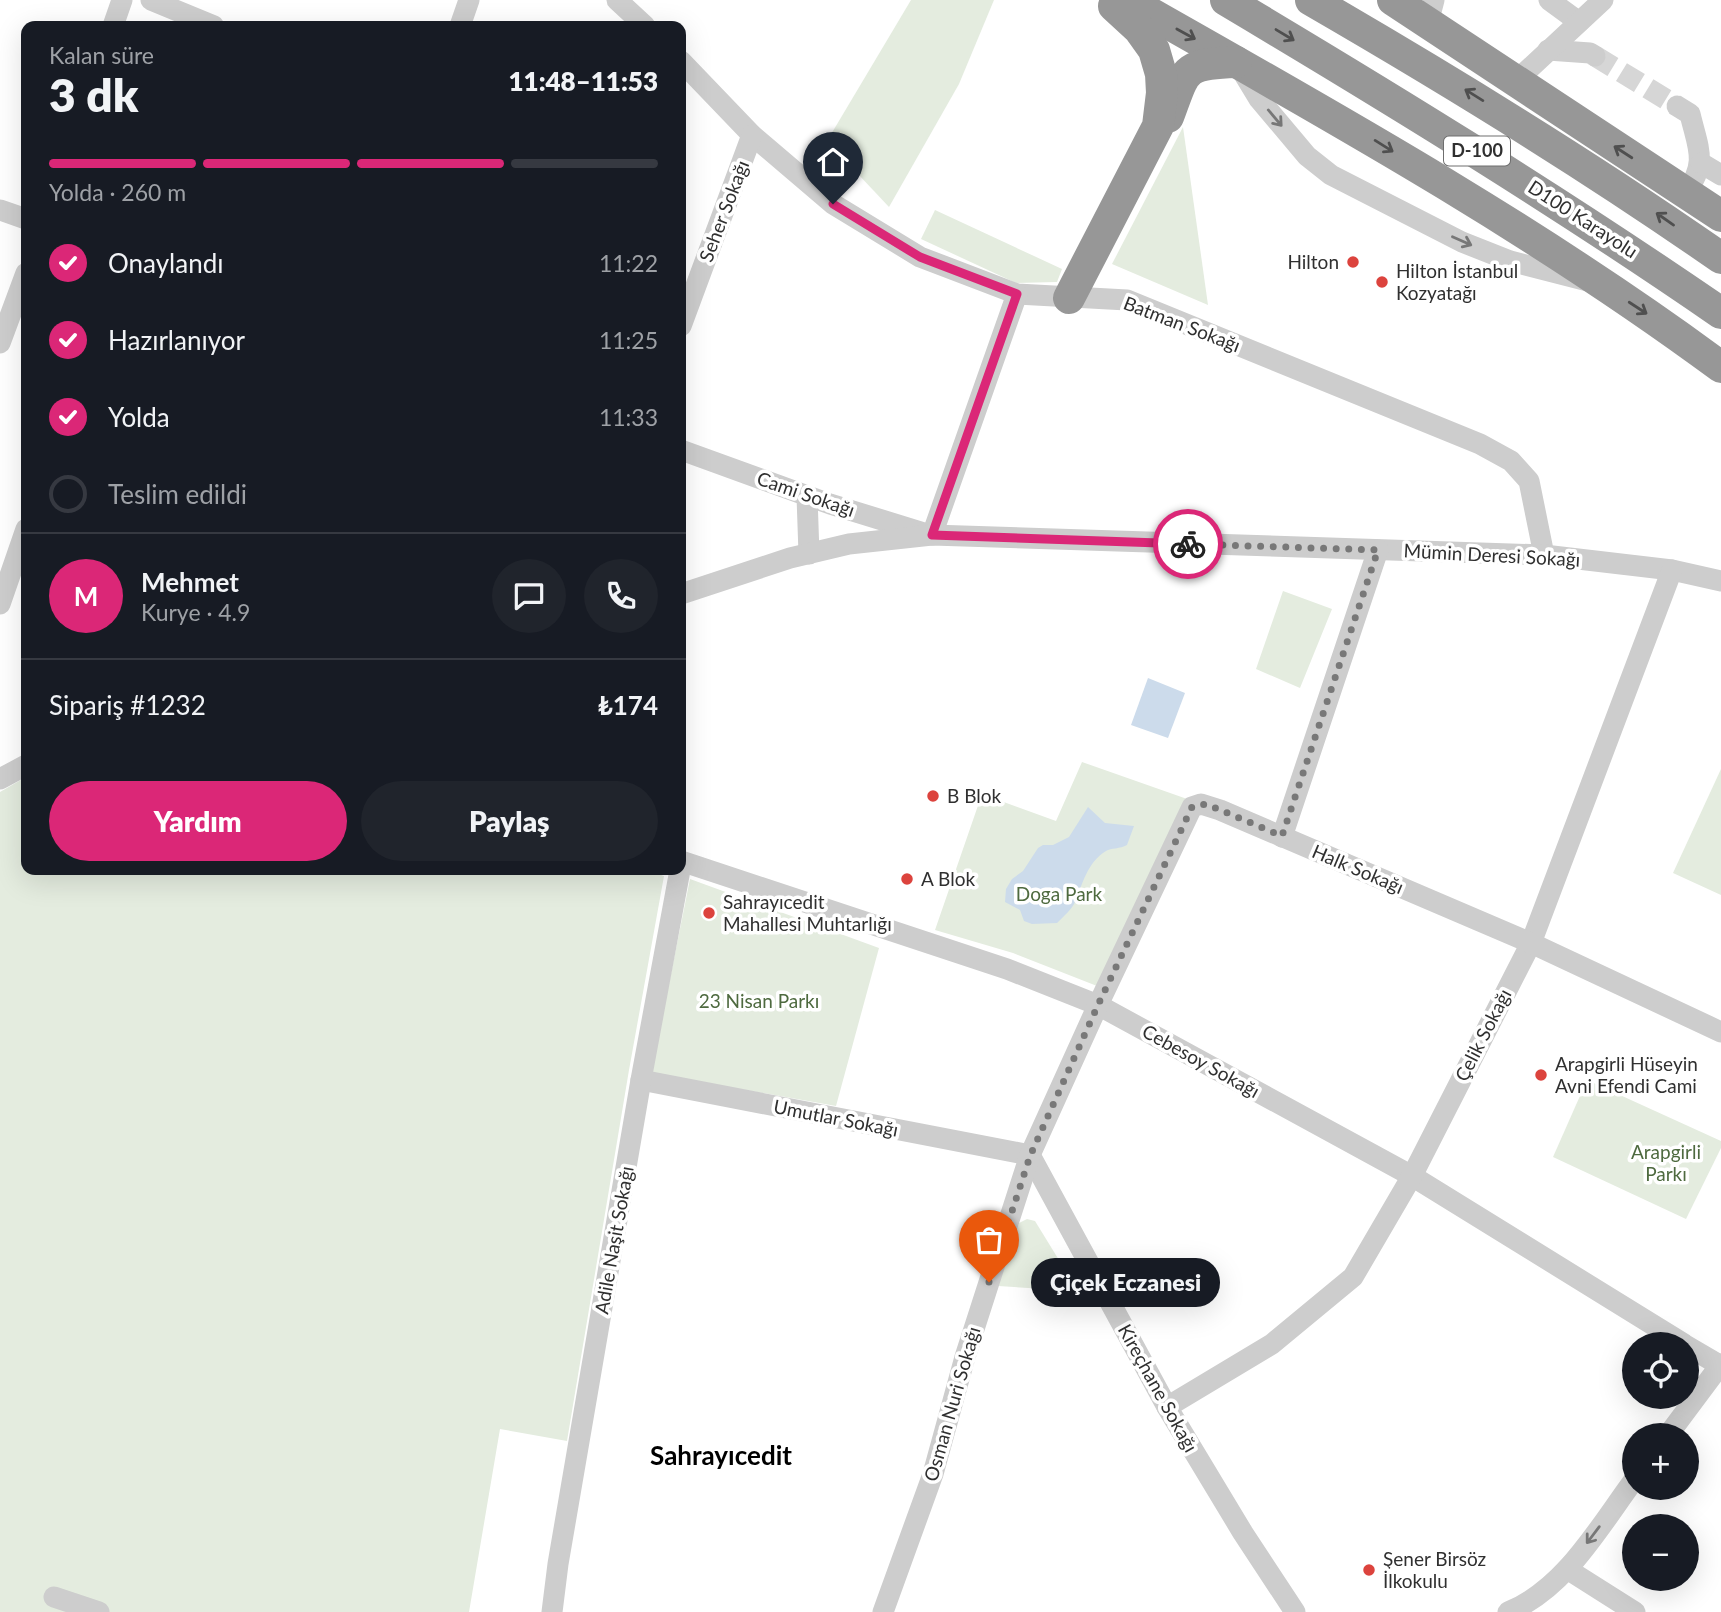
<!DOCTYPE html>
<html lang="tr">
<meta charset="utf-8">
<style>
body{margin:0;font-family:Lato,sans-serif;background:#20242c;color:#f1f3f6;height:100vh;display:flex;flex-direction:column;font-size:26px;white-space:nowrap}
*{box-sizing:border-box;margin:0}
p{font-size:23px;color:#9ea1a6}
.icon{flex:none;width:38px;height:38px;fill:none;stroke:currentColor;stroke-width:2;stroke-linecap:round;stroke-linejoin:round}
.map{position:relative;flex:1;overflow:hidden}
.drawer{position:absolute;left:21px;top:21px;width:665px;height:854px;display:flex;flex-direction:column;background:#171b24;border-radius:14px;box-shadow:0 7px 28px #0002}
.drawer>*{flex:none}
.fabs{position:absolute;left:1622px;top:1332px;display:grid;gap:14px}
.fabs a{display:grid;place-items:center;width:77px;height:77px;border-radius:50%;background:#171b24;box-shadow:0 7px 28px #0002;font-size:35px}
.pin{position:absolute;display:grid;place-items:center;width:60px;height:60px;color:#fff;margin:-72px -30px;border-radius:50% 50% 50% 0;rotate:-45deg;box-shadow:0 0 7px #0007}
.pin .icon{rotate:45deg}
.courier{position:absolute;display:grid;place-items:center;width:70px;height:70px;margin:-35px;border:5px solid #db2777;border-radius:50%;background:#fff;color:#222;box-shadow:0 2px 9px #0007}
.bubble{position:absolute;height:49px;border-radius:24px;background:#171b24;box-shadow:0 7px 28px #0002;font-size:23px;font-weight:800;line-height:49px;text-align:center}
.overview em{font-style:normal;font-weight:800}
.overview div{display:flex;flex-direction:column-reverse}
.overview{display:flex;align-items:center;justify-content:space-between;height:119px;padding:0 28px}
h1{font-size:46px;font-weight:800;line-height:52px}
.bar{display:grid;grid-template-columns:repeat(4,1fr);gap:10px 7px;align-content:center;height:84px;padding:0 28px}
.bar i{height:9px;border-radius:5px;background:#363941}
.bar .active{background:#db2777}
.bar p{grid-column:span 4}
.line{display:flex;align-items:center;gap:18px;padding:0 28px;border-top:2px solid #363941}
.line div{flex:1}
.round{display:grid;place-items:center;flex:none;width:74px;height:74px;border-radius:37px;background:#20242c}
ol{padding:0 28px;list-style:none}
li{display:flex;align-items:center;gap:21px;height:77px}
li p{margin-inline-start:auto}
li .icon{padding:7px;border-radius:50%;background:#db2777;color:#fff;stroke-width:4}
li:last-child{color:#9ea1a6}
li i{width:38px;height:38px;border:4px solid #363941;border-radius:50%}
.action{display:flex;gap:14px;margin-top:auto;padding:14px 28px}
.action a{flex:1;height:80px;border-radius:42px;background:#db2777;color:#fff;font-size:28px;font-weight:800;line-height:80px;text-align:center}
.action a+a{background:#20242c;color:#f1f3f6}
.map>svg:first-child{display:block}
.green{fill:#e4ecdf}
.water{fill:#ccdbeb}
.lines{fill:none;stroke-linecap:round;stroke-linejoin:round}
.minor-tunnel{stroke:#d6d6d6;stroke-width:21;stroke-dasharray:21 10;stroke-linecap:butt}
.minor{stroke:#cdcdcd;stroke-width:21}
.highway{stroke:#979797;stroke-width:32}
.oneway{stroke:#4f4f4f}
.oneway2{stroke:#777}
.done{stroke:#787878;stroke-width:7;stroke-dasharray:0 12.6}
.route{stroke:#db2777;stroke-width:9}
.poi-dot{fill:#dc433d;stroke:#fff;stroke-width:2.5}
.labels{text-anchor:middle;stroke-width:7;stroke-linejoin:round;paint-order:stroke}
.shield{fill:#fff;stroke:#6e6e6e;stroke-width:2}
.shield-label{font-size:18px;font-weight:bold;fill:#303030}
.street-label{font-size:19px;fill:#303030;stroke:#fff}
.poi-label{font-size:19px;fill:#303030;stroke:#fff;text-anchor:start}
.park-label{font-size:19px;fill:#4e6a3f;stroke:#fff}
.district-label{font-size:26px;font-weight:bold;fill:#000;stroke:#fff}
</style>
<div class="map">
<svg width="1721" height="1612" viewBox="0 0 1721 1612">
<rect width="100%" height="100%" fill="#fff"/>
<g class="green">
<polygon points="911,0 994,0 959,84 889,207 827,141"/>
<polygon points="1183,127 1208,305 1112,264"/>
<polygon points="935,210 1062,269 1057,282 1016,283 921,239"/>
<polygon points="1283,591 1332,609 1300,688 1256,669"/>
<polygon points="1082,762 1190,800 1097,986 1013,953 935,930 982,794 1056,821"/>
<polygon points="1721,769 1721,895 1673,873"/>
<polygon points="26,777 26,870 647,870 664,876 629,1070 567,1441 500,1429 469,1612 0,1612 0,792"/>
<polygon points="690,879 879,948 836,1106 651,1073"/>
<polygon points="1587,1080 1721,1141 1721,1148 1686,1219 1553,1157"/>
<polygon points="1027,1219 1035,1221 1078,1291 998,1286 1019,1223"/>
</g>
<g class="water">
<polygon points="1148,678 1185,693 1168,738 1131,725"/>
<path d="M1088 807 1105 823 1134 826 1127 845C1120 849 1111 848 1106 851 1087 863 1083 883 1075 902 1072 909 1063 917 1057 923L1032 924 1024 921 1020 910 1005 902 1006 889 1012 879 1023 871 1038 848 1043 845H1053L1069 837Z"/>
</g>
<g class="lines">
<polyline class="minor-tunnel" points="1595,56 1677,106"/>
<g class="minor">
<polyline points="151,0 214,26"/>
<polyline points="617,0 645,26"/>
<polyline points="1549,0 1579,22"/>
<polyline points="1428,23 1434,0"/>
<polyline points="113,26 122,0"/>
<polyline points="460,26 469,0"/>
<polyline points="1548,50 1590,53 1595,56"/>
<polyline points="681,61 752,135 833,204 920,257 1017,294 1127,300 1480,444 1511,461 1529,481 1544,555"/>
<polyline points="1239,66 1259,99 1307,156 1331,175 1462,242 1510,261 1588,281"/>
<polyline points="1517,80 1603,0"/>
<path d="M1677 106 1690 114C1698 148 1708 162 1686 193"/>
<polyline points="1701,163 1721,175"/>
<polyline points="0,210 26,219"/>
<polyline points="681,326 752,135"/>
<polyline points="0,343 26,273"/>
<polyline points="681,450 830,504 924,533"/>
<polyline points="807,496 809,554"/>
<polyline points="932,535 1017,294"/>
<polyline points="681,594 790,558 849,544 932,535 1544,555 1672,570 1721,581"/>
<polyline points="0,604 26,529"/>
<polyline points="0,779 26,765"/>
<polyline points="1282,837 1378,550"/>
<polyline points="681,861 1007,969 1098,1005 1412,1176 1684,1344"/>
<polyline points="641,1080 1030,1155"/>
<polyline points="1030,1155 1167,1407 1243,1533 1295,1612"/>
<polyline points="1687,1346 1721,1366"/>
<polyline points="1167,1407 1272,1344 1353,1277 1412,1176 1531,943 1672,570"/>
<polyline points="1668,1435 1721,1364"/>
<polyline points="1567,1569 1635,1612"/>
<polyline points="54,1597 99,1612"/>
<polyline points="552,1612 558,1564 641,1080 680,870"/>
<polyline points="883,1612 933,1474 965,1357 1030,1155 1098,1005 1192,807 1201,804 1220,810 1531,943 1721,1032"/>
<path d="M1508 1612C1565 1589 1599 1527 1634 1480"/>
</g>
<g class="highway">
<path d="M1127 0C1330 115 1533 228 1721 367"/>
<path d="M1226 0C1394 100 1560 202 1721 313"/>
<path d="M1311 0C1451 81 1588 165 1721 258"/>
<polyline points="1393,0 1721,216"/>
<path d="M1168 117C1186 69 1182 64 1236 62"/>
<polyline points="1069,298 1158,126 1162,93 1161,74 1154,50 1139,29 1114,6"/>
</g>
</g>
<defs><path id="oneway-shaft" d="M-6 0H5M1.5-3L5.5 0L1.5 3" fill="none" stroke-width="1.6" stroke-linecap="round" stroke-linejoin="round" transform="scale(1.75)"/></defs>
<g class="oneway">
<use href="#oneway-shaft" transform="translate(1186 34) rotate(29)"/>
<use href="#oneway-shaft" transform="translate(1285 35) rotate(31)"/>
<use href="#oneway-shaft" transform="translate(1474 95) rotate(-148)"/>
<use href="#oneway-shaft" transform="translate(1384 146) rotate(32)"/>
<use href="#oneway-shaft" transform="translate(1623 152) rotate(-147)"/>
<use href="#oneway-shaft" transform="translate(1665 219) rotate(-145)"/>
<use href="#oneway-shaft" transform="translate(1638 308) rotate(33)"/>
</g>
<g class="oneway2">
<use href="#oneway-shaft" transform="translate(1275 118) rotate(50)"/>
<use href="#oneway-shaft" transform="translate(1462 241) rotate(24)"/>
<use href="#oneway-shaft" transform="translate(1593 1535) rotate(127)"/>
</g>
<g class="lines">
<polyline class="done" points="989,1282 1030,1156 1098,1005 1192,807 1206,804 1282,836 1378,550 1188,544"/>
<polyline class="route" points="833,204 920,257 1017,294 932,535 1188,544"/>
</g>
<g class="poi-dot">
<circle cx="1353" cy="262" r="7"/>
<circle cx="1382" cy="282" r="7"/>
<circle cx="933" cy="796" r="7"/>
<circle cx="907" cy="879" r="7"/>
<circle cx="709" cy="913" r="7"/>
<circle cx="1541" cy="1075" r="7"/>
<circle cx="1369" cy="1570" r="7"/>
</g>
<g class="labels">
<rect class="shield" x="1444" y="136.5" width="66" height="29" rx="5"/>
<g class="shield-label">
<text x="1477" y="157">D-100</text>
</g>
<g class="street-label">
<text transform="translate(724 211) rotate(-69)" y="7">Seher Sokağı</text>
<text transform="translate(1583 219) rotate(33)" y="7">D100 Karayolu</text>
<text transform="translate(1182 324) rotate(21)" y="7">Batman Sokağı</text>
<text transform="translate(806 494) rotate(19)" y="7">Cami Sokağı</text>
<text transform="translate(1492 555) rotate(3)" y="7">Mümin Deresi Sokağı</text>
<text transform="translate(1358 869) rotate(23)" y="7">Halk Sokağı</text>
<text transform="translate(1483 1035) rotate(-63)" y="7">Çelik Sokağı</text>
<text transform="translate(1201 1061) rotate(29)" y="7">Cebesoy Sokağı</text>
<text transform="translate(836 1118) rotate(11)" y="7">Umutlar Sokağı</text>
<text transform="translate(614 1240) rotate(-80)" y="7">Adile Naşit Sokağı</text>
<text transform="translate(1158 1388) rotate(61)" y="7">Kireçhane Sokağı</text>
<text transform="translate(952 1404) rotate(-74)" y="7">Osman Nuri Sokağı</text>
</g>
<g class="poi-label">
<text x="1339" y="269" text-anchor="end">Hilton</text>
<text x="1396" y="278">Hilton İstanbul<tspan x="1396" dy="22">Kozyatağı</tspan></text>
<text x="947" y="803">B Blok</text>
<text x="921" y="886">A Blok</text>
<text x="723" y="909">Sahrayıcedit<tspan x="723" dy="22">Mahallesi Muhtarlığı</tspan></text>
<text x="1555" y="1071">Arapgirli Hüseyin<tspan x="1555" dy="22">Avni Efendi Cami</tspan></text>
<text x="1383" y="1566">Şener Birsöz<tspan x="1383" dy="22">İlkokulu</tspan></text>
</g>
<g class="park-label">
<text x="1059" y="901">Doga Park</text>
<text x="759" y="1008">23 Nisan Parkı</text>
<text x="1666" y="1159">Arapgirli<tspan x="1666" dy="22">Parkı</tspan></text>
</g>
<g class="district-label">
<text x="721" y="1465">Sahrayıcedit</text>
</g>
</g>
</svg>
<div class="fabs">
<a><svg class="icon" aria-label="locate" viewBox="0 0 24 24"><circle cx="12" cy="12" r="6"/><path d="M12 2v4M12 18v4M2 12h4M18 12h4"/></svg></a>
<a>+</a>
<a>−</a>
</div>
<div class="pin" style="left:989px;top:1282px;background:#ea580c"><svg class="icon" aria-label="bag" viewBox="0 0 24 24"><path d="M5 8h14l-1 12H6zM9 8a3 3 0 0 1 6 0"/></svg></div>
<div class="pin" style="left:833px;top:204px;background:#1f2937"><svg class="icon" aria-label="home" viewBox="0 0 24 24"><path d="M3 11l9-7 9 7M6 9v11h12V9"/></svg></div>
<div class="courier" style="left:1188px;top:544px"><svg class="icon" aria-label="bike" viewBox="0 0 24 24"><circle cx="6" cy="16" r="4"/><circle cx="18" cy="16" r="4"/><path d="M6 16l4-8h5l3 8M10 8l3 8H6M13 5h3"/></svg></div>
<div class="bubble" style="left:1031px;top:1258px;width:189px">Çiçek Eczanesi</div>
<section class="drawer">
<div class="overview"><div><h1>3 dk</h1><p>Kalan süre</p></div><em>11:48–11:53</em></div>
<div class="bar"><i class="active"></i><i class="active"></i><i class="active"></i><i></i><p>Yolda · 260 m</p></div>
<ol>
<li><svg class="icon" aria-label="check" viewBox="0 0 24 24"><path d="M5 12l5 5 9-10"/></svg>Onaylandı<p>11:22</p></li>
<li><svg class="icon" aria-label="check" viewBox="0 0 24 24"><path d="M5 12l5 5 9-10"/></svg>Hazırlanıyor<p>11:25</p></li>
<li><svg class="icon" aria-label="check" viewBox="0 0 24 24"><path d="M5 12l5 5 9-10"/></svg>Yolda<p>11:33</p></li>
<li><i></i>Teslim edildi</li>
</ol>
<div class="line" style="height:126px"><b class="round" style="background:#db2777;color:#fff">M</b><div><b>Mehmet</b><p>Kurye · 4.9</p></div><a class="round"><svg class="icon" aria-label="chat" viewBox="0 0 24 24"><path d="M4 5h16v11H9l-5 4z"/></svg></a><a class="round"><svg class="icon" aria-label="phone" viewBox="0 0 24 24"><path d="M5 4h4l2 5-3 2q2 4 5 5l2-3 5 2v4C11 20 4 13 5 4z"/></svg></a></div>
<div class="line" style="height:91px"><div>Sipariş #1232</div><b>₺174</b></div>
<div class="action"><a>Yardım</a><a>Paylaş</a></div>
</section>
</div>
